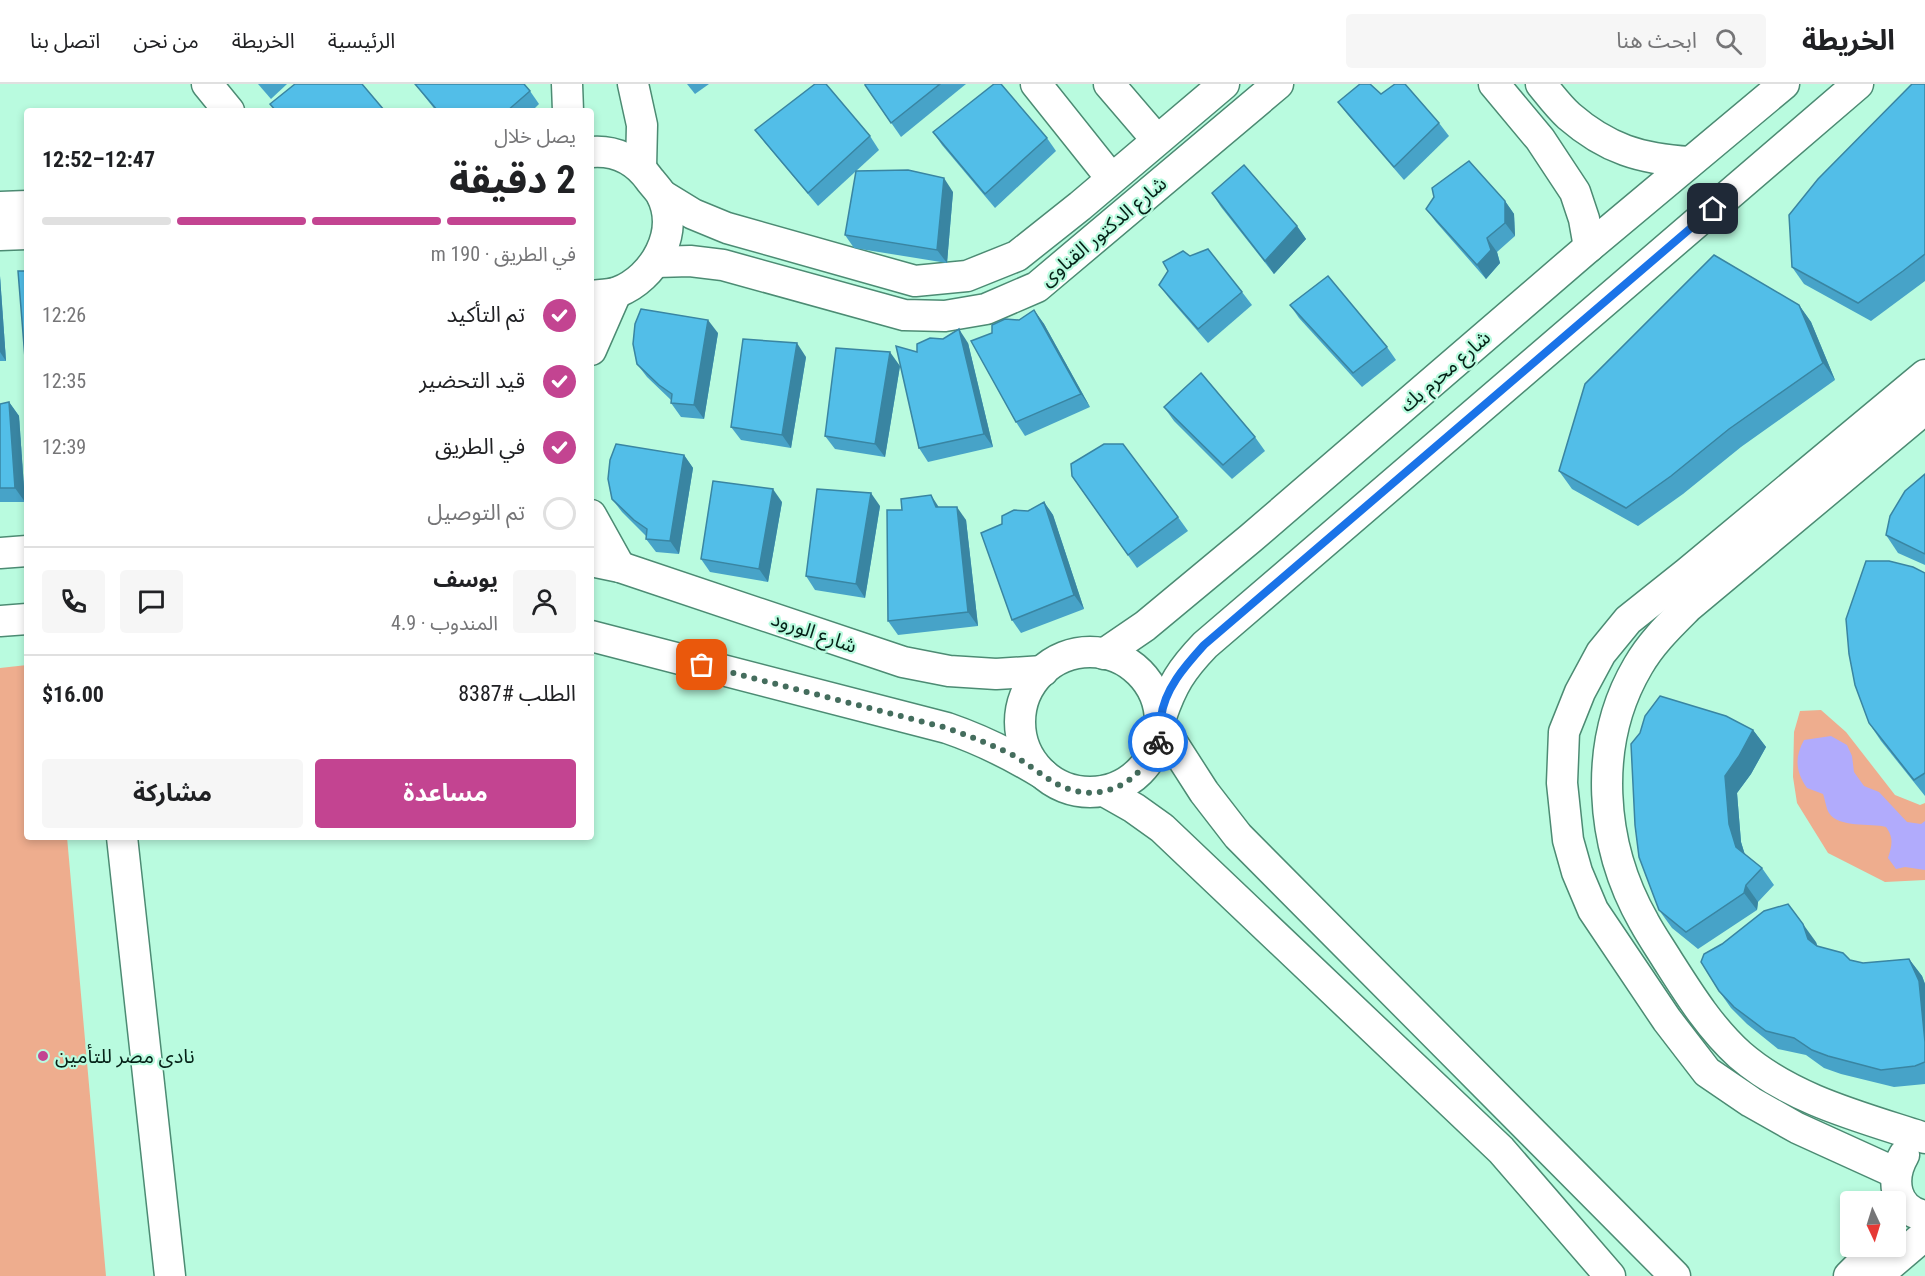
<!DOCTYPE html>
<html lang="ar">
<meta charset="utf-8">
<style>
body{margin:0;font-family:"Roboto Condensed","Noto Sans Arabic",sans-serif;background:#f6f6f6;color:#202124;direction:rtl;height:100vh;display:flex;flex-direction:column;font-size:22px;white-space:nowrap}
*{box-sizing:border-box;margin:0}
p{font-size:20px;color:#757577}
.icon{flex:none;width:33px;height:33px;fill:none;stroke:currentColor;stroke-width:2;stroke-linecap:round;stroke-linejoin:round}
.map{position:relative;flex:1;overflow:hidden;direction:ltr}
.details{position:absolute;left:24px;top:24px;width:570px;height:732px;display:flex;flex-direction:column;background:#fff;border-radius:6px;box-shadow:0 3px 9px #0003;direction:rtl}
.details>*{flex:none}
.needle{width:39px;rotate:176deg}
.tools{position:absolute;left:1840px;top:1107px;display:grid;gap:12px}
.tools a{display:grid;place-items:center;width:66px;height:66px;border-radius:6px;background:#fff;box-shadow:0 3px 9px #0003;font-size:30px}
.pin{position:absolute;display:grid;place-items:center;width:51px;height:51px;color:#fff;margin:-26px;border-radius:12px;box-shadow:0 3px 9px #0006}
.courier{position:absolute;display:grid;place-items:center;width:60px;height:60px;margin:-30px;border:4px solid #1a73e8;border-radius:50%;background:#fff;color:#222;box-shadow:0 2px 8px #0007}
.head em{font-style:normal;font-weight:700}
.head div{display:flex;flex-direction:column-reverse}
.head{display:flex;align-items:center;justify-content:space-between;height:102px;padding:0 18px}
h1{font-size:39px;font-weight:700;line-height:45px}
.bar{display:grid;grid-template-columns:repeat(4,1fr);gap:9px 6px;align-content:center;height:72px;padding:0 18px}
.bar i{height:8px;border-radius:4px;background:#e0e0e0}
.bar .active{background:#c34491}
.bar p{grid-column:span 4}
.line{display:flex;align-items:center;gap:15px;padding:0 18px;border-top:2px solid #e0e0e0}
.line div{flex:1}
.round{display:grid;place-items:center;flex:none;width:63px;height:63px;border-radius:6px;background:#f6f6f6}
ol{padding:0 18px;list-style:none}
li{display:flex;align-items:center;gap:18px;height:66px}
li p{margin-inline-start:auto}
li .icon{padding:6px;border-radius:50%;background:#c34491;color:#fff;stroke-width:4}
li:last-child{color:#757577}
li i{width:33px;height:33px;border:3px solid #e0e0e0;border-radius:50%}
.primary-button{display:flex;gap:12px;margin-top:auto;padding:12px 18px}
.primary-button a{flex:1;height:69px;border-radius:6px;background:#c34491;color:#fff;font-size:24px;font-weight:700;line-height:69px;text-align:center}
.primary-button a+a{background:#f6f6f6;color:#202124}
header{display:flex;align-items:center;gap:36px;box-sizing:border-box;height:84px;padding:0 30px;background:#fff;border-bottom:2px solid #e0e0e0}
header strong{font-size:28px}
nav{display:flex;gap:33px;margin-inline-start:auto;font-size:21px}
.search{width:420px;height:54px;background:#f6f6f6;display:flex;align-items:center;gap:15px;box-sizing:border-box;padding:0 21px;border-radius:6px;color:#757577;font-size:22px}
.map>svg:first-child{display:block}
.green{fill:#eead8e}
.water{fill:#b1abfc}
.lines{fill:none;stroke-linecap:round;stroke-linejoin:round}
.minor-casing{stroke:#4c8b73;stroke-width:33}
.minor{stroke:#fff;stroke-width:30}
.wall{fill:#47a3c8}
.shaded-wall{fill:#3985a2}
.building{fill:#52bee8;stroke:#3985a2;stroke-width:1.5}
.done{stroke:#446d5d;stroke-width:6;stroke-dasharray:0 10.8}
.route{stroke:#1a73e8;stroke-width:8}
.poi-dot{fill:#c34491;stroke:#b9fbdf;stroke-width:2}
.labels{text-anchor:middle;stroke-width:4.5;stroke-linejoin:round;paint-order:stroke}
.street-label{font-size:20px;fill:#052117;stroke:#b9fbdf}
.poi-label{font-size:20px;fill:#052117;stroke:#b9fbdf;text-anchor:start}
</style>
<header>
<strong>الخريطة</strong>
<div class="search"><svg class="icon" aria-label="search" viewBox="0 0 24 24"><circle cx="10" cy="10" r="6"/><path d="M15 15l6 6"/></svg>ابحث هنا</div>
<nav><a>الرئيسية</a><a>الخريطة</a><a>من نحن</a><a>اتصل بنا</a></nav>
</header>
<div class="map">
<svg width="1925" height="1192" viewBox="0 0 1925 1192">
<rect width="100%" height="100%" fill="#b9fbdf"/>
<g class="green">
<polygon points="27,581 27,753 67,753 106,1192 0,1192 0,584"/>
<polygon points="1821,626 1846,648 1895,711 1920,721 1925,719 1925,796 1885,798 1828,769 1797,719 1793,693 1794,648 1800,627"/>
</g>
<path class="water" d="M1831 652 1847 661 1852 672 1854 688 1864 702 1879 708 1907 738 1921 740 1925 737V786L1905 783 1896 785 1888 774C1892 761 1894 754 1886 743 1871 739 1838 744 1829 729 1826 724 1825 715 1823 710L1807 704C1796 688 1794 674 1804 656Z"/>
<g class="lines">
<g class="minor-casing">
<g id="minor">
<polyline points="207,0 229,27"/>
<polyline points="567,0 568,27"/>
<polyline points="633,0 642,41 641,84"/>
<polyline points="1036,0 1111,94"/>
<polyline points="1109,0 1157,56"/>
<polyline points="1494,0 1540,55 1575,108 1584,135 1589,163"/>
<path d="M1541 0C1550 11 1559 23 1569 32 1607 65 1641 75 1690 78"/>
<path d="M591 68C615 66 636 76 650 96 653 100 658 105 661 110 681 148 654 194 618 208 610 211 599 211 591 212"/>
<polyline points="662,111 693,130 727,144 915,197 967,192 1017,172 1080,122 1224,0"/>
<polyline points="0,123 27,122"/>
<polyline points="0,151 27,150"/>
<polyline points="656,178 690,177 723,181 904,231 945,232 986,225 1037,203 1278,0"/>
<polyline points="591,266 616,209"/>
<path d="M1925 325 1688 523C1670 541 1651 559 1638 582 1592 660 1600 761 1644 838 1651 851 1660 864 1668 877 1689 910 1710 944 1740 971 1792 1016 1861 1033 1925 1054"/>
<polyline points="591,431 620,483"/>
<polyline points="0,469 27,467"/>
<polyline points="591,477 620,483 903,578 949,587 996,590 1043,587"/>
<polyline points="0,537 27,535"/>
<path d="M591 552 947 644C982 656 1012 671 1043 690"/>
<circle cx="1090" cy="638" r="70"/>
<polyline points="1104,570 1145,542 1251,454 1589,163 1784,0"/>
<path d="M1161 633C1172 601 1181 586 1205 561L1858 0"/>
<polyline points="1161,641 1204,708 1238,752 1675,1192"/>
<polyline points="1104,707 1134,724 1162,744 1501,1066 1610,1192"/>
<polyline points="122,753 170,1192"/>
<path d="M1904 1071C1890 1095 1894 1126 1925 1132"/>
<polyline points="1896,1089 1797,1044 1751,1018 1707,988 1667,936 1593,826 1577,788 1568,756 1562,699 1564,648 1580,608 1601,569 1628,536 1687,489 1925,291"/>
<polyline points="1849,1192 1867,1174 1875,1162"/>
<polyline points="1877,1192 1925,1151"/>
</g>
</g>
<use href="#minor" class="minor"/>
</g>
<g class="wall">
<polygon points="258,0 287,0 271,15"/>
<polygon points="415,0 530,7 539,20 532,27 436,27"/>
<polygon points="687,0 709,0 695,10"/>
<polygon points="865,0 966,0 901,53 865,1"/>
<polygon points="1925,0 1925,197 1871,237 1804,200 1792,183"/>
<polygon points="1338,18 1439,39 1449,52 1404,96 1348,31"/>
<polygon points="755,46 870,52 879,66 818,122 765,59"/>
<polygon points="933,48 1047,54 1056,67 995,124 942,61"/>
<polygon points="953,108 947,179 854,164 845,151"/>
<polygon points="1212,109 1297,142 1306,155 1274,190 1221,123"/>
<polygon points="1505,117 1514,130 1515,152 1497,168 1500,179 1486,195 1436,138 1426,125"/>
<polygon points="0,192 6,277 0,277"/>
<polygon points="1159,201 1242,208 1252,221 1208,259 1169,214"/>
<polygon points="1290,221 1387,263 1396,276 1362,303 1299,234"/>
<polygon points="1799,221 1811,238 1835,296 1741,363 1683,410 1638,442 1572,405 1559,387"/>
<polygon points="1034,226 1044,240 1090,323 1025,352 1016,338 1019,236"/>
<polygon points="718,249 704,335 681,333 671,319 671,316 647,293 637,280"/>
<polygon points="968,259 993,363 928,378 919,364"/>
<polygon points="806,273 791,364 741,356 731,343"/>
<polygon points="900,282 885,373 835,365 825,352"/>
<polygon points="9,318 19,332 25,418 0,418 0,320"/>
<polygon points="1164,323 1255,353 1265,367 1232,395 1174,337"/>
<polygon points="684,371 693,384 679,470 656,468 646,455 646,452 622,428 612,415"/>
<polygon points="1925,390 1925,481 1898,469 1886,451"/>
<polygon points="1072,392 1178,433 1188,447 1137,484"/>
<polygon points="782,418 768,498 710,488 701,475"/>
<polygon points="1044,418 1053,431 1084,525 1021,549 1012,536 1028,427"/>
<polygon points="880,422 865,514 815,506 806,492"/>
<polygon points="939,423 966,436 978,542 898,551 888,537 902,426"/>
<polygon points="1925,489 1925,712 1881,657 1869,639"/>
<polygon points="1753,646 1766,663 1751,690 1737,709 1741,758 1745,771 1762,784 1774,801 1758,818 1757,826 1698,865 1672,844 1659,826"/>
<polygon points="1816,858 1817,862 1850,876 1863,879 1909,875 1922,892 1925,900 1925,1000 1894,1003 1841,990 1824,984 1806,971 1778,965 1747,940 1731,924 1719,907"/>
</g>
<g class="shaded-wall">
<polygon points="944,94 953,108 947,179 937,166"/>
<polygon points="1505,117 1514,130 1515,152 1505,139"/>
<polygon points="1297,142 1306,155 1274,190 1265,177"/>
<polygon points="1487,154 1497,168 1500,179 1486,195 1477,181"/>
<polygon points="0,192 6,277 0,268"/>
<polygon points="1799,221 1811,238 1835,296 1823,279"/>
<polygon points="1034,226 1044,240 1090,323 1081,310"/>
<polygon points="708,236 718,249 704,335 694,321"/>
<polygon points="959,245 968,259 993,363 984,350"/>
<polygon points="797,259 806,273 791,364 782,351"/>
<polygon points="890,268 900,282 885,373 875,360"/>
<polygon points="9,318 19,332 25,418 15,404"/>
<polygon points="684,371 693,384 679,470 670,457"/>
<polygon points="773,405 782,418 768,498 759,485"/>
<polygon points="871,409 880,422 865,514 856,500"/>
<polygon points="931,411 940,425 936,423"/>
<polygon points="1044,418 1053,431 1084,525 1074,511"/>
<polygon points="957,423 966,436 978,542 968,528"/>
<polygon points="1753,646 1766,663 1751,690 1737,709 1741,758 1748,781 1736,763 1729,740 1725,692"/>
<polygon points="1746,801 1758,818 1757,826 1744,809"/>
<polygon points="1803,840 1816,858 1821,873 1808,855"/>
<polygon points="1909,875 1922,892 1925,900 1925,958"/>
</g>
<g class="building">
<polygon points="295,0 362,0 384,26 383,27 276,27 270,20"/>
<polygon points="415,0 524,0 530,7 507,27 438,27"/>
<polygon points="815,0 826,0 870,52 808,109 755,46"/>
<polygon points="865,0 940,0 891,39 865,1"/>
<polygon points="994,0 1001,0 1047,54 985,110 933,48"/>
<polygon points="1360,0 1370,0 1381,10 1395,0 1405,0 1439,39 1394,83 1338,18"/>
<polygon points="1912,0 1925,0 1925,170 1903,187 1858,219 1792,183 1789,131 1818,95"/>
<polygon points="1469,77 1505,117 1505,139 1487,154 1491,166 1477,181 1426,125 1434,113 1432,104"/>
<polygon points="1244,81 1297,142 1265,177 1212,109"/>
<polygon points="908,86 944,94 937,166 845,151 856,87"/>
<polygon points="1208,165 1242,208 1198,245 1159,201 1168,187 1163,178 1183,167 1190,172"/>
<polygon points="1714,171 1799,221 1823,279 1729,345 1671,392 1626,424 1559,387 1585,300"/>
<polygon points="18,187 27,187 27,274 25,274"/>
<polygon points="1328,192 1387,263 1353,289 1290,221"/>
<polygon points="641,225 708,236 694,321 671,319 672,310 659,301 637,280 633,260 635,240"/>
<polygon points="1034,226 1081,310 1016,338 971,257 992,249 992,241 1005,235 1019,236"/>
<polygon points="959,245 984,350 919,364 896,262 917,268 917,260 930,254 943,255"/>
<polygon points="743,255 797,259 782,351 731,343"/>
<polygon points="836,264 890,268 875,360 825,352"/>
<polygon points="1201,289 1255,353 1223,381 1164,323"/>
<polygon points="9,318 15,404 0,404 0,320"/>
<polygon points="616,360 684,371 670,457 646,455 647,445 634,436 612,415 608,395 610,376"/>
<polygon points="1104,360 1123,360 1178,433 1128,471 1072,392 1071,380"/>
<polygon points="1925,390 1925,470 1886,451 1890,432 1905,407"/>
<polygon points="713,397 773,405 759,485 701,475"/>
<polygon points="817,405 871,409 856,500 806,492"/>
<polygon points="931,411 936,423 957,423 968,528 888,537 887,426 902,426 901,415"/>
<polygon points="1044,418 1074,511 1012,536 981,449 1002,440 1002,432 1014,426 1028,427"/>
<polygon points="1866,477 1889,477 1913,483 1925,489 1925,689 1914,696 1869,639 1855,601 1849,570 1846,535"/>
<polygon points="1660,612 1726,632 1753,646 1739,672 1725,692 1729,740 1736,763 1762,784 1746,801 1744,809 1686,848 1659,826 1639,773 1635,741 1631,660 1640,649 1645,632"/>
<polygon points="1788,820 1803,840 1808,855 1817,862 1843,869 1850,876 1863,879 1909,875 1919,897 1925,958 1925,978 1915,982 1881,986 1828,972 1812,966 1794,954 1766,947 1734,923 1719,907 1701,878 1704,870 1722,860 1764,827"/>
</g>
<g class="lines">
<path class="done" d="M702 581 947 644C969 652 990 660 1011 670 1027 679 1041 691 1057 700 1099 722 1141 700 1158 658"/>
<path class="route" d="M1158 658C1159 650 1160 642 1161 634 1164 605 1186 581 1204 561L1713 125"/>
</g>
<circle class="poi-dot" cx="43" cy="972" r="6"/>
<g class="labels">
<g class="street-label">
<text transform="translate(1103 147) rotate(-40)" y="7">شارع الدكتور القناوى</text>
<text transform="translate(1445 287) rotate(-41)" y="7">شارع محرم بك</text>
<text transform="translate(814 548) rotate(19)" y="7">شارع الورود</text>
</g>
<g class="poi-label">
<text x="55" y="979">نادى مصر للتأمين</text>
</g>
</g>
</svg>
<div class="tools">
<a><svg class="needle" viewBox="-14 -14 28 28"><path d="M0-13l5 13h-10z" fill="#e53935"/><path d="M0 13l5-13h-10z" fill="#757577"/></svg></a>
</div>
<div class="pin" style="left:702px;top:581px;background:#ea580c"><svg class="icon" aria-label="bag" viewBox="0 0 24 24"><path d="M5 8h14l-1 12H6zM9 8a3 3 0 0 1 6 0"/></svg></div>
<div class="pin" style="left:1713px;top:125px;background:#1f2937"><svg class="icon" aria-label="home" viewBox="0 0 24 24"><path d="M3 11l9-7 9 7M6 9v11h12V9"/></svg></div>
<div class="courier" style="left:1158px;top:658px"><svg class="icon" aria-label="bike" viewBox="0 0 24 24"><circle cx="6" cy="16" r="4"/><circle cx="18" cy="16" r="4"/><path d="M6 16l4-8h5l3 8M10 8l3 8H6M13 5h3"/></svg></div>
<section class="details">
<div class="head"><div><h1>2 دقيقة</h1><p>يصل خلال</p></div><em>12:47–12:52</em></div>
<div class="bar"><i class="active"></i><i class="active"></i><i class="active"></i><i></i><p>في الطريق · 190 m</p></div>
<ol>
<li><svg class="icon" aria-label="check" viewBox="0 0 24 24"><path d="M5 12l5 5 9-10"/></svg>تم التأكيد<p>12:26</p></li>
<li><svg class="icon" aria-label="check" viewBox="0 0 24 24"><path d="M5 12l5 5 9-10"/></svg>قيد التحضير<p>12:35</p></li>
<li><svg class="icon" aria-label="check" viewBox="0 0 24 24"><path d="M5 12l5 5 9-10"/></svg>في الطريق<p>12:39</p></li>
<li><i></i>تم التوصيل</li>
</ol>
<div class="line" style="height:108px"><a class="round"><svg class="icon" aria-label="person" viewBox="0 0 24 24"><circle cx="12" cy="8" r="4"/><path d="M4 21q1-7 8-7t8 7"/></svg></a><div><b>يوسف</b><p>المندوب · 4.9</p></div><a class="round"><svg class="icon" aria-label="chat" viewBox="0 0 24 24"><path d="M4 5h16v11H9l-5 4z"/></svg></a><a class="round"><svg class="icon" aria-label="phone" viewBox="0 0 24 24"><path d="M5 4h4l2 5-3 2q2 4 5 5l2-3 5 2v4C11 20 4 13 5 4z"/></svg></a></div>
<div class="line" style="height:78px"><div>الطلب #8387</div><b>$16.00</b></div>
<div class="primary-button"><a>مساعدة</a><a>مشاركة</a></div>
</section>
</div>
